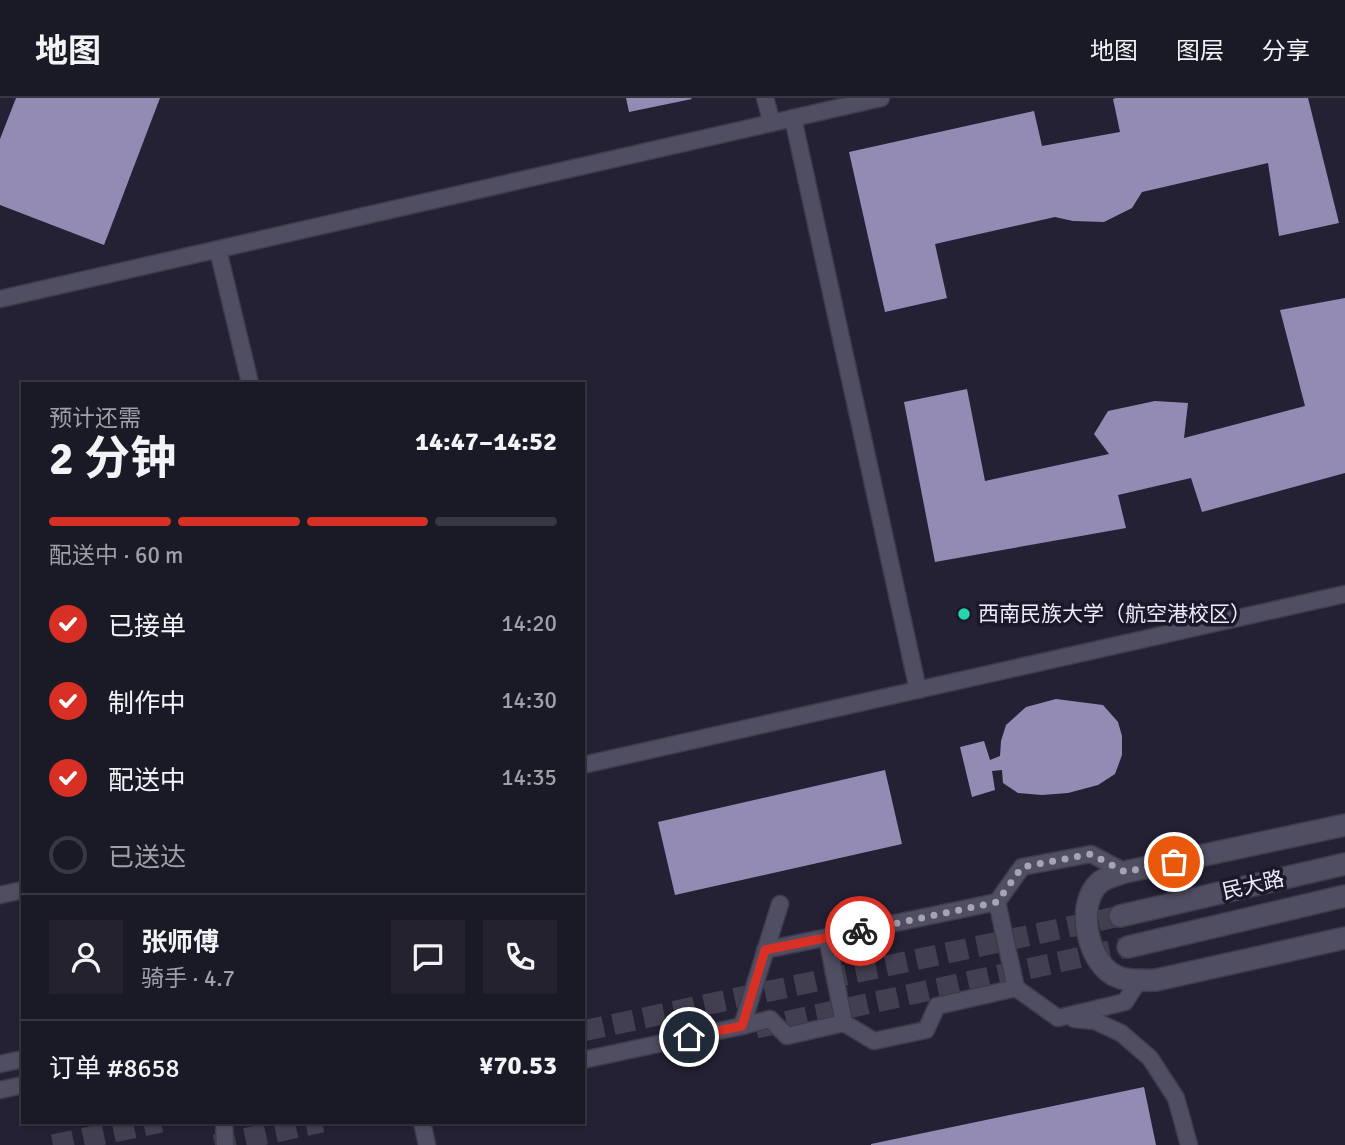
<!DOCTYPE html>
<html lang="zh">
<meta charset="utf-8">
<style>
body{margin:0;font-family:Signika,"Noto Sans SC",sans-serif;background:#23222e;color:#f1f3f6;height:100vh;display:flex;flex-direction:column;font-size:26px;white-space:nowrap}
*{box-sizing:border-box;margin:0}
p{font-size:23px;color:#9fa0a7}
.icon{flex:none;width:38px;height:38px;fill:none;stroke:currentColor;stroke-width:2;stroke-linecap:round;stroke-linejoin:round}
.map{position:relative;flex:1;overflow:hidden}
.details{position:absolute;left:21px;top:284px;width:564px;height:742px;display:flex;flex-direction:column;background:#1a1926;border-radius:0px;box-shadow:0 2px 5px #0004,0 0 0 2px #383843}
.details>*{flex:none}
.pin{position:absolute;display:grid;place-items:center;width:60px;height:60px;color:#fff;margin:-30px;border:4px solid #fff;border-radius:50%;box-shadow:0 2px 7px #0007}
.courier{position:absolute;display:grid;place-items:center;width:70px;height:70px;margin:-35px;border:5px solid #d93025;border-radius:50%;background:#fff;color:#222;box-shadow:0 2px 9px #0007}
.summary em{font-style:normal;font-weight:700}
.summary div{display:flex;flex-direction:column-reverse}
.summary{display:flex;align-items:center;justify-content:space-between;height:119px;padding:0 28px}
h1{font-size:46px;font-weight:700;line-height:52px}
.bar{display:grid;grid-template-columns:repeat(4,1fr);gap:10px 7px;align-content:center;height:84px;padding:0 28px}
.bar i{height:9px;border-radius:5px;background:#383843}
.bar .on{background:#d93025}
.bar p{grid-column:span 4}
.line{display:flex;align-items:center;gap:18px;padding:0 28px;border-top:2px solid #383843}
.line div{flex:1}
.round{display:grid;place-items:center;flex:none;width:74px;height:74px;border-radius:0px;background:#23222e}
ol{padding:0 28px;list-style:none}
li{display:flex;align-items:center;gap:21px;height:77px}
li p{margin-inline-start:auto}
li .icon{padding:7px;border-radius:50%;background:#d93025;color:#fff;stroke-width:4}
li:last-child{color:#9fa0a7}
li i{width:38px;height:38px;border:4px solid #383843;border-radius:50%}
header{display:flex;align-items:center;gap:42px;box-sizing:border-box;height:98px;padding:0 35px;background:#1a1926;border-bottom:2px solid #383843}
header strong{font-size:33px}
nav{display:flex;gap:38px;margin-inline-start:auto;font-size:24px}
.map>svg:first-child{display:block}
.building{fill:#948bb5}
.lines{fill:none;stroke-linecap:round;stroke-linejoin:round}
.secondary-tunnel{stroke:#413f50;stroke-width:21;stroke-dasharray:21 10;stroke-linecap:butt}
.service-casing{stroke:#3e3c4b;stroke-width:19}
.tertiary-casing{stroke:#3e3c4b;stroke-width:24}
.secondary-casing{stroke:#3e3c4b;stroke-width:24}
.service{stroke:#504e62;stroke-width:16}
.tertiary{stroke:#504e62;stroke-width:21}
.secondary{stroke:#504e62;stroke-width:21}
.done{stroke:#a6a4b2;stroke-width:7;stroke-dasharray:0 12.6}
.route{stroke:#d93025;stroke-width:9}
.poi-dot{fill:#27d5ad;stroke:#1a1829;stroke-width:2.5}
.labels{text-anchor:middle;stroke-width:7;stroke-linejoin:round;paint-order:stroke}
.poi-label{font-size:21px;fill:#ecebf7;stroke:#1a1829;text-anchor:start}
.street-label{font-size:21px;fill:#ecebf7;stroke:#1a1829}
</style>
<header>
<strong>地图</strong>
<nav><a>地图</a><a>图层</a><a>分享</a></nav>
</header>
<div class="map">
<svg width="1345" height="1047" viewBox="0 0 1345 1047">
<rect width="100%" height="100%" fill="#232133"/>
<g class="building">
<polygon points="16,0 160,0 104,147 0,107 0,41"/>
<polygon points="626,0 691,0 692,1 629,14"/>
<polygon points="1116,0 1308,0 1339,125 1279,138 1268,65 1142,94 1132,110 1104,124 1073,123 1055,119 935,146 947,200 885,214 849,54 1034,13 1042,48 1120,34 1113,1"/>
<polygon points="1345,200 1345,375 1202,414 1191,380 1118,397 1126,430 935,464 904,304 967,291 985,383 1109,356 1094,336 1108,313 1155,303 1188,305 1184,340 1305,308 1280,212"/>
<polygon points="1056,601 1103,607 1118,624 1122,638 1122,657 1115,676 1098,687 1068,695 1042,697 1018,695 1003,685 1002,672 992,673 995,692 972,699 960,649 984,643 990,662 1000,658 1001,643 1006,627 1026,609"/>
<polygon points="885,672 902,746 675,797 658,724"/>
<polygon points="1144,989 1156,1047 871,1047 871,1046"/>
</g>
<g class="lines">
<g class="secondary-tunnel">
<polyline points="756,930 1128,849"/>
<polyline points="583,933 1120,818"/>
<polyline points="53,1047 161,1024"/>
<polyline points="215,1047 322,1024"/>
</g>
<g class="service-casing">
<g id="service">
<polyline points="765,0 772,25"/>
<polyline points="793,20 918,592"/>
<polyline points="218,152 250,285"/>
<polyline points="0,201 881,0"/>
<polyline points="583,667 1345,496"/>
<polyline points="1125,774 1091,756 1022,769 997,804 1016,890 1058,920 1125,904 1139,882"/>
<polyline points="0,797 23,792"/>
<polyline points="827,839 844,925"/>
<polyline points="765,852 997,804"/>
<polyline points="1074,921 1095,923 1121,935 1150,960 1176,1000 1189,1047"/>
<polyline points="742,928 770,921 787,938 844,925 874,943 926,932 937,908 1016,890"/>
<polyline points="583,962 742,928 780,806"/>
<polyline points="0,966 23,961"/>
<polyline points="0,992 23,987"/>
<polyline points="224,1024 225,1047"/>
<polyline points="422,1024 427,1047"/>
</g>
</g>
<g class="tertiary-casing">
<path id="tertiary" d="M1345 727 1125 774C1118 777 1106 779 1100 784 1074 806 1088 868 1118 879 1130 884 1144 882 1156 882L1345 840"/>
</g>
<g class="secondary-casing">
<g id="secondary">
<polyline points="1120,818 1345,766"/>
<polyline points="1128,849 1345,798"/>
</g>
</g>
<use href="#service" class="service"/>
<use href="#tertiary" class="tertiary"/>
<use href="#secondary" class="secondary"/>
</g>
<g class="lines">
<polyline class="done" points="860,833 997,804 1022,769 1091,756 1125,774 1174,764"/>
<polyline class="route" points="689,939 742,928 765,852 860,833"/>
</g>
<circle class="poi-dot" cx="964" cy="516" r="7"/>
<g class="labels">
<g class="poi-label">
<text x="978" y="523">西南民族大学（航空港校区）</text>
</g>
<g class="street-label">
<text transform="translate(1253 787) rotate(-13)" y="7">民大路</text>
</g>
</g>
</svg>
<div class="pin" style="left:1174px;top:764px;background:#ea580c"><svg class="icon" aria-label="bag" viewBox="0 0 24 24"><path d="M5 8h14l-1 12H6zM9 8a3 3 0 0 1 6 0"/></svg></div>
<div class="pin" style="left:689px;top:939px;background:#1f2937"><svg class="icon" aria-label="home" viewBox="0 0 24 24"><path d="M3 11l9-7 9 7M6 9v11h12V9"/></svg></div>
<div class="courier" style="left:860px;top:833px"><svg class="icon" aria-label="bike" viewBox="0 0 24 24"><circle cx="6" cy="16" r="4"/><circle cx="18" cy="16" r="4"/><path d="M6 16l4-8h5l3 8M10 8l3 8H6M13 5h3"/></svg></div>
<section class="details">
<div class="summary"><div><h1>2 分钟</h1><p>预计还需</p></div><em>14:47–14:52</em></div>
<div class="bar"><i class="on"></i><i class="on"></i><i class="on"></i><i></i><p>配送中 · 60 m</p></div>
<ol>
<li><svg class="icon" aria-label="check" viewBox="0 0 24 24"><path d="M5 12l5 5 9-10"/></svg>已接单<p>14:20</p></li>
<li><svg class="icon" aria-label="check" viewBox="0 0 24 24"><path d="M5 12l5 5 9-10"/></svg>制作中<p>14:30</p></li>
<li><svg class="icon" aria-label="check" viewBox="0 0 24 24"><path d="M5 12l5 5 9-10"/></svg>配送中<p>14:35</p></li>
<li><i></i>已送达</li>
</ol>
<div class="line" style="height:126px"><a class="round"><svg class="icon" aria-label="person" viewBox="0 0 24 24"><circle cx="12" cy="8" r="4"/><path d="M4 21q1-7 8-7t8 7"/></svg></a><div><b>张师傅</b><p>骑手 · 4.7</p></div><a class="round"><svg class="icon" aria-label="chat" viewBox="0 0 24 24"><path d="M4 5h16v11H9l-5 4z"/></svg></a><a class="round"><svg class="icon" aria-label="phone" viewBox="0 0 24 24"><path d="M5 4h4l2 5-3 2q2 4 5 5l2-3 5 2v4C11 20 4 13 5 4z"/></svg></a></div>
<div class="line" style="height:91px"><div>订单 #8658</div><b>¥70.53</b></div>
</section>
</div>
